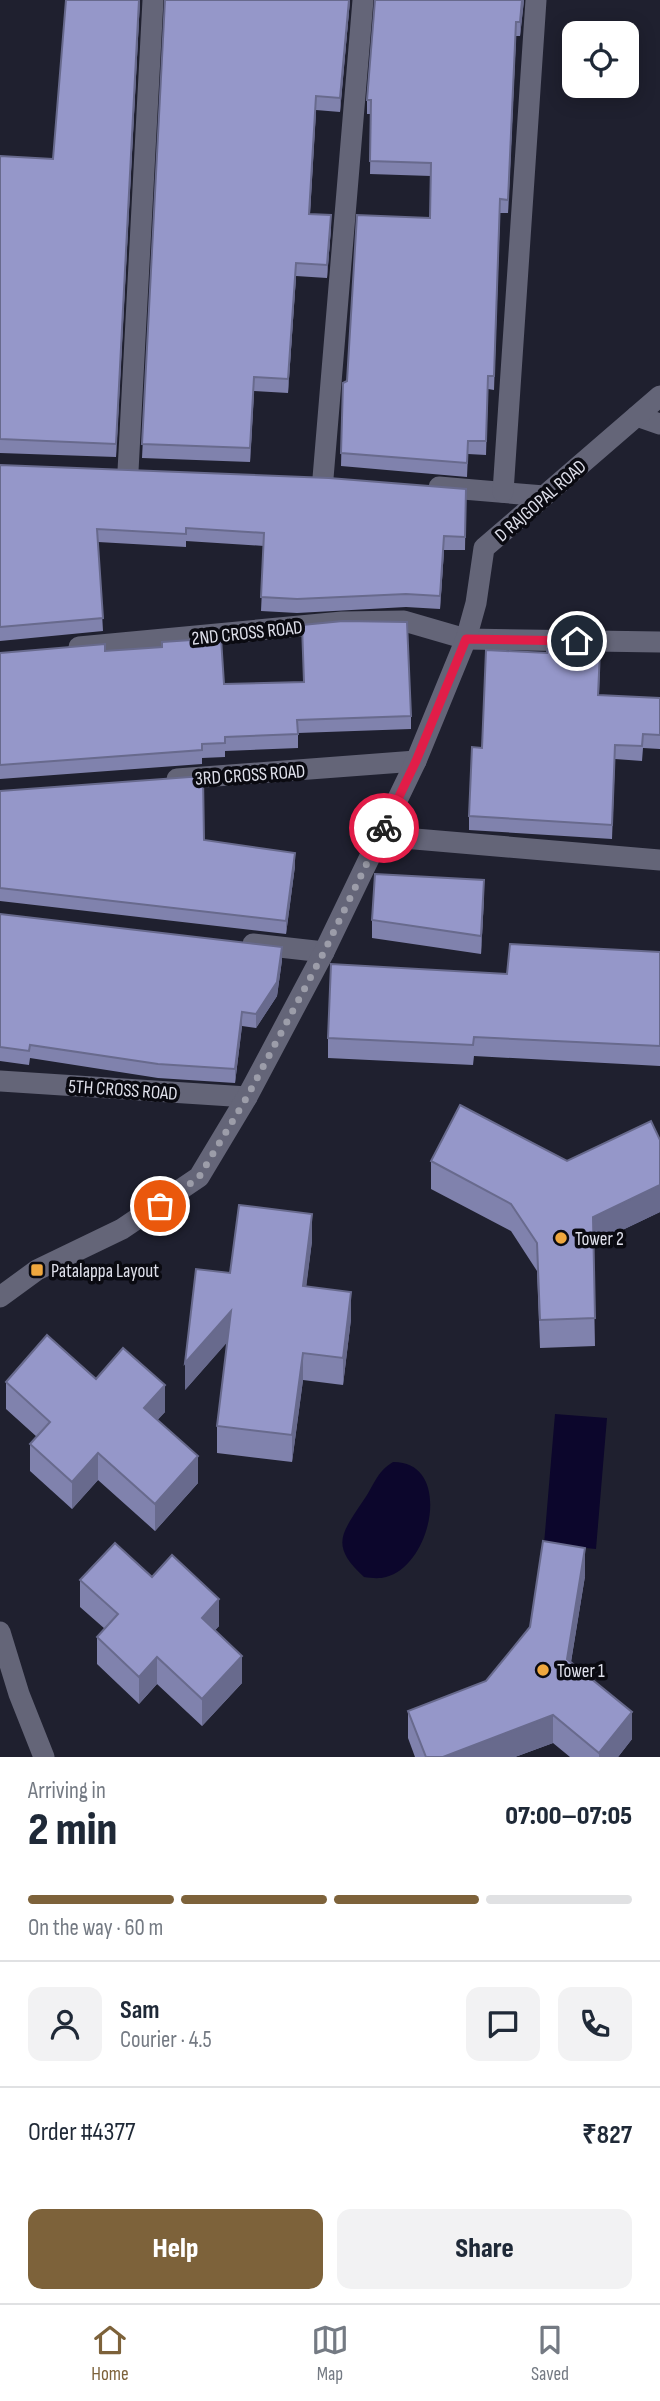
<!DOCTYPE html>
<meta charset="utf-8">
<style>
body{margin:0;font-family:"Sofia Sans Condensed",sans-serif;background:#f2f2f3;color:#1f2937;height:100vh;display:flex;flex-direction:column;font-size:26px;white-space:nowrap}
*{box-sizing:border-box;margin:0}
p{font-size:23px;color:#747a83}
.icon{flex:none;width:38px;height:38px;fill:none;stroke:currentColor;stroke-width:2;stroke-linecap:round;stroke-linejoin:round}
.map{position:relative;height:1757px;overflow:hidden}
.sheet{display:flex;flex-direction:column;background:#fff;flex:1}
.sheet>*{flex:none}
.fabs{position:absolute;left:562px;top:21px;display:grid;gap:14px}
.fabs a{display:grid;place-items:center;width:77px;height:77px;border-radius:14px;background:#fff;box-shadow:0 4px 18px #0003;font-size:35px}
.pin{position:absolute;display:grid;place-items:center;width:60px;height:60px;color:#fff;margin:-30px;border:4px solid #fff;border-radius:50%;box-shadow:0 2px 7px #0007}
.courier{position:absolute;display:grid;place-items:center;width:70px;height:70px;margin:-35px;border:5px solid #e11d48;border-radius:50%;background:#fff;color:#222;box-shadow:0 2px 9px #0007}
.summary em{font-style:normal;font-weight:800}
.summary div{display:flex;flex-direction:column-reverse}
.summary{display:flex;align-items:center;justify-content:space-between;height:119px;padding:0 28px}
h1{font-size:46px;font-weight:800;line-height:52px}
.bar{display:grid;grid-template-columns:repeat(4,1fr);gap:10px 7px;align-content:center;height:84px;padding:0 28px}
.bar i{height:9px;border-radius:5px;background:#e0e1e3}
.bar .on{background:#7d623a}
.bar p{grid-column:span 4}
.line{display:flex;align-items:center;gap:18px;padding:0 28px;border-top:2px solid #e0e1e3}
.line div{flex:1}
.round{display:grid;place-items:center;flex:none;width:74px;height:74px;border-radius:14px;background:#f2f2f3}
.cta{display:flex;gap:14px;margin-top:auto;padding:14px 28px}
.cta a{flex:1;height:80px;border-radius:14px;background:#7d623a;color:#fff;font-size:28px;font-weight:800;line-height:80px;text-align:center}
.cta a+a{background:#f2f2f3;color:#1f2937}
.menu{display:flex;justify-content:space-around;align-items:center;height:98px;border-top:2px solid #e0e1e3;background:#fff;font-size:19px;color:#747a83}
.menu a{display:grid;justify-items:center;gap:4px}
.menu .on{color:#7d623a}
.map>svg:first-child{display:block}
.water{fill:#0c062c}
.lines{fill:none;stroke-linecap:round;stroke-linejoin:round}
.street{stroke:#646578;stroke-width:21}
.secondary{stroke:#646578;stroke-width:21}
.wall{fill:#8082ad}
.shaded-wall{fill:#686a8d}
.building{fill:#9597c9;stroke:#686a8d;stroke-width:2}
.done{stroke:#9c9da9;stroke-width:7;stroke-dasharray:0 12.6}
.route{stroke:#e11d48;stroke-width:9}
.poi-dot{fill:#efa73e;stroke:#0a0a11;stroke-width:2.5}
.labels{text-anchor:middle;stroke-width:7;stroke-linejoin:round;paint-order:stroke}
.street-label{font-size:19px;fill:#dfe0eb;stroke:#0a0a11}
.poi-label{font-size:19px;fill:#dfe0eb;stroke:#0a0a11;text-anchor:start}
</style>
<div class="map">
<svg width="660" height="1757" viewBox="0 0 660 1757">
<rect width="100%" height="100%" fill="#1f202f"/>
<g class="water">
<polygon points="555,1414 607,1418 596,1549 544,1544"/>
<path d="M393 1462C453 1461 433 1565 386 1577 379 1579 371 1578 364 1577 330 1546 341 1534 363 1501 374 1486 376 1472 393 1462Z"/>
</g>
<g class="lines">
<g class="street">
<polyline points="637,416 660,424"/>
<polyline points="128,471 153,0"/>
<polyline points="323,478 363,0"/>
<polyline points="439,487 544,496"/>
<polyline points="503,492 536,0"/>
<polyline points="79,647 342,622 404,621 466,639 660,642"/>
<polyline points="177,779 416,761"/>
<polyline points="380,836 660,860"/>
<polyline points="253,944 324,952"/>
<polyline points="0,1081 247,1097"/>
</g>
<g class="secondary">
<polyline points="0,1297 37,1270 122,1229 199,1177 247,1097 324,952 416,761 466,639 476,603 484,548 660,396"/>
<polyline points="0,1632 19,1694 44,1757"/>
</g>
</g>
<g class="wall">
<polygon points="66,0 140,0 116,457 0,453 0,156 53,159"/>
<polygon points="165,0 350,0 340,112 316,110 310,214 331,228 327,278 296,276 288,393 254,391 250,462 142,458"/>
<polygon points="524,0 520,36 516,36 508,213 500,213 494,390 488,389 486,455 468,454 467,477 341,466 343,383 347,381 430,218 431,176 370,174 371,114 367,114 367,100"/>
<polygon points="0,465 466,489 465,550 444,550 440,609 406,607 297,613 261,611 264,546 186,541 186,547 98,542 103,631 0,641"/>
<polygon points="105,651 224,684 411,716 411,729 298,733 298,748 225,751 225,757 202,758 202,764 0,779 0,653"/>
<polygon points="600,665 599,695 660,698 660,749 643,748 642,761 615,759 612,839 469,830 469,816 482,748"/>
<polygon points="0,791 204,840 295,866 286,934 0,901"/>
<polygon points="484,897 481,954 372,938 372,920"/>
<polygon points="0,914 282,960 277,996 256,1028 242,1026 235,1083 158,1078 30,1058 29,1065 0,1061"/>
<polygon points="660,952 660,1066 474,1056 473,1065 328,1058 328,1038 507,974"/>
<polygon points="431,1161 660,1212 593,1244 595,1346 540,1348 537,1271 511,1231 431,1189"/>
<polygon points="312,1241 306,1286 351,1319 343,1385 303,1380 292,1462 217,1453 217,1426 227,1342 185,1390 230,1273"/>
<polygon points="96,1379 165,1412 157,1420 198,1483 155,1531 98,1480 72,1509 30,1471 30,1444 37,1437 6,1409 6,1382"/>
<polygon points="585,1576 571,1662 632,1739 618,1757 570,1757 553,1743 515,1757 415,1757 408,1738 408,1711 486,1681"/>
<polygon points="152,1577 219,1626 215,1630 242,1683 202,1726 157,1684 139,1704 97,1664 97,1637 105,1629 80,1607 80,1580"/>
</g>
<g class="shaded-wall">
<polygon points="139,0 140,0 116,457 116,444"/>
<polygon points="349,0 350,0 340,112 340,98"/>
<polygon points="522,0 524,0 520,36 520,22"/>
<polygon points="516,22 516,36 508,213 508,200"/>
<polygon points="316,96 316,110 309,227 309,214"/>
<polygon points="331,215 331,228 327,278 327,265"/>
<polygon points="296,263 296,276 288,393 288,379"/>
<polygon points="254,377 254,391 250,462 250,448"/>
<polygon points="444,536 444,550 440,609 440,596"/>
<polygon points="295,853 295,866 286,934 286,921"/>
<polygon points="484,880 484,897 481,954 481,936"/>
<polygon points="282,947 282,960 277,996 256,1028 256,1014"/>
<polygon points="242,1012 242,1026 235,1083 235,1069"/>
<polygon points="660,1185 660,1212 593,1244 593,1217"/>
<polygon points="312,1214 312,1241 303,1313 303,1286"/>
<polygon points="351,1292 351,1319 343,1385 343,1358"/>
<polygon points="231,1311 231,1338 185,1390 185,1363"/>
<polygon points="303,1353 303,1380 292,1462 292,1435"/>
<polygon points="165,1385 165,1412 144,1435 144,1408"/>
<polygon points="98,1453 98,1480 72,1509 72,1482"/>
<polygon points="198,1456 198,1483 155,1531 155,1504"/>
<polygon points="585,1548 585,1576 567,1686 567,1659"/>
<polygon points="219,1599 219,1626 202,1645 202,1618"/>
<polygon points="242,1656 242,1683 202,1726 202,1699"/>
<polygon points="157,1657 157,1684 139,1704 139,1677"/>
<polygon points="632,1712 632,1739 618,1757 599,1757 599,1753"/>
<polygon points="553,1715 553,1743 515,1757 443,1757"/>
</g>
<g class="building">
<polygon points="66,0 139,0 116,444 0,439 0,156 53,159"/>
<polygon points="165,0 349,0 340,98 316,96 309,214 331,215 327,265 296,263 288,379 254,377 250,448 142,444"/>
<polygon points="375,0 522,0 520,22 516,22 508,200 500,199 494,376 488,376 486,441 468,441 467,463 341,453 343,383 347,381 357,215 430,218 431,163 370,161 371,100 367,100"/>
<polygon points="0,465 329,478 466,489 465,537 444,536 440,596 406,594 297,599 261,597 264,533 186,528 186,534 97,529 103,618 0,627"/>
<polygon points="343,621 407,622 411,716 297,720 298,734 225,737 225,743 202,744 202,750 0,765 0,653 105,644 105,651 162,647 162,642 221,638 224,684 304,682 302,625"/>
<polygon points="547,648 600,651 598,695 660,698 660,735 643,734 642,746 615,745 612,825 469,816 472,747 482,748 486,650 547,653"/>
<polygon points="203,776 204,840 295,853 286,921 0,888 0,791"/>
<polygon points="375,874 484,880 481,936 372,920"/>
<polygon points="0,914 282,947 277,982 256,1014 242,1012 235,1069 158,1064 30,1045 29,1051 0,1047"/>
<polygon points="510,944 660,952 660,1046 474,1037 473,1045 328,1038 331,964 507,974"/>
<polygon points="460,1105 567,1161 651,1121 660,1140 660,1185 593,1217 595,1318 540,1320 537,1243 511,1204 431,1161"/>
<polygon points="239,1205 312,1214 303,1286 351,1292 343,1358 303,1353 292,1435 217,1426 231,1311 185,1363 196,1269 230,1273"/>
<polygon points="47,1335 96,1379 123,1348 165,1385 144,1408 198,1456 155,1504 98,1453 72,1482 30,1444 50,1422 6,1382"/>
<polygon points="543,1541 585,1548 567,1659 632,1712 599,1753 553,1715 443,1757 426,1757 408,1711 486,1681 530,1627"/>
<polygon points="115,1543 152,1577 172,1555 219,1599 202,1618 242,1656 202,1699 157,1657 139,1677 97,1637 118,1614 80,1580"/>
</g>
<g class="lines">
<polyline class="done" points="160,1206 199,1177 247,1097 324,952 384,828"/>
<polyline class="route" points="384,828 416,761 466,639 577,641"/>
</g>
<g class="poi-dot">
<circle cx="561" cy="1238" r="7"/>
<rect x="30" y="1263" width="14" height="14" rx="3.5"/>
<circle cx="543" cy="1670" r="7"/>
</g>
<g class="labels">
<g class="street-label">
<text transform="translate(540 500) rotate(-41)" y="7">D RAJGOPAL ROAD</text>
<text transform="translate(247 632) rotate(-6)" y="7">2ND CROSS ROAD</text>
<text transform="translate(250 774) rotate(-4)" y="7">3RD CROSS ROAD</text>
<text transform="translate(123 1089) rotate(4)" y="7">5TH CROSS ROAD</text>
</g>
<g class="poi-label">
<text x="575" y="1245">Tower 2</text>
<text x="51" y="1277">Patalappa Layout</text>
<text x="557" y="1677">Tower 1</text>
</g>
</g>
</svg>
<div class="fabs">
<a><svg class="icon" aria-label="locate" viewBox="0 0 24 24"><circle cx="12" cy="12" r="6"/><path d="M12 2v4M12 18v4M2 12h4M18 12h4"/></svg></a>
</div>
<div class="pin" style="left:160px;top:1206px;background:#ea580c"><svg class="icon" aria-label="bag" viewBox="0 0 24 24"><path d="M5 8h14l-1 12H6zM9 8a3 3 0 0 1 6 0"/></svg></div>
<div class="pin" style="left:577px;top:641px;background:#1f2937"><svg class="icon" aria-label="home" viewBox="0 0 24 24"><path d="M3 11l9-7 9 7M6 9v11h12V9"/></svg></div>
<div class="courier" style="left:384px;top:828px"><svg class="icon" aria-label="bike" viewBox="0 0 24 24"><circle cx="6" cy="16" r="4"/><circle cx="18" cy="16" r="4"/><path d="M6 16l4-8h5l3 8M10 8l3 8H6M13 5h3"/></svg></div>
</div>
<section class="sheet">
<div class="summary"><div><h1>2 min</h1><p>Arriving in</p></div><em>07:00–07:05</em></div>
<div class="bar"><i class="on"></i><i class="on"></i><i class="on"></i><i></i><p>On the way · 60 m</p></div>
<div class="line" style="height:126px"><a class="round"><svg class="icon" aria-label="person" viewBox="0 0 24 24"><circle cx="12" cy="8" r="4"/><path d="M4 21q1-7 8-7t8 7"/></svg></a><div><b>Sam</b><p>Courier · 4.5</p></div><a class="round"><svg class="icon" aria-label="chat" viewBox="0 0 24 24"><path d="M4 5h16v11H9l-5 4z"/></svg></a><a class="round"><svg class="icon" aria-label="phone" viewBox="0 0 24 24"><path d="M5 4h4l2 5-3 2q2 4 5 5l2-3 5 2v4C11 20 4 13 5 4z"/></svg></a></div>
<div class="line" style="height:91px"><div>Order #4377</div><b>₹827</b></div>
<div class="cta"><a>Help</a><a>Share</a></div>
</section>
<nav class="menu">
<a class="on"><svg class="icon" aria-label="home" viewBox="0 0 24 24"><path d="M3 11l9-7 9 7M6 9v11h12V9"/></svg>Home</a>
<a><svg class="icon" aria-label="map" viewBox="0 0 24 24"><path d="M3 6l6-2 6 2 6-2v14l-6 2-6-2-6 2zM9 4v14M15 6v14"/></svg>Map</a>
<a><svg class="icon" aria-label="saved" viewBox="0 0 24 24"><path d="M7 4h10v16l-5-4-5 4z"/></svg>Saved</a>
</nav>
